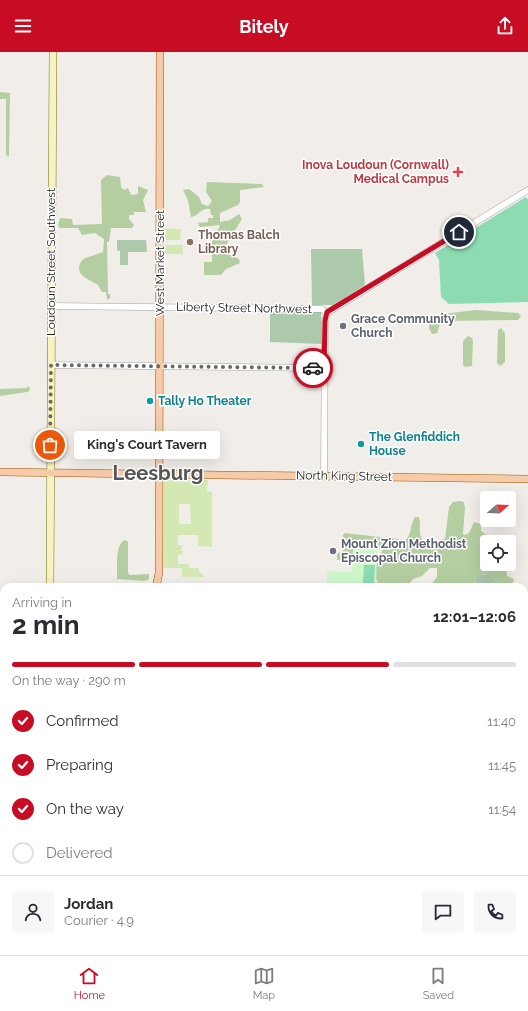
<!DOCTYPE html>
<meta charset="utf-8">
<style>
body{margin:0;font-family:Raleway,sans-serif;background:#f7f7f7;color:#2b2b33;height:100vh;display:flex;flex-direction:column;font-size:15px;white-space:nowrap}
*{box-sizing:border-box;margin:0}
p{font-size:13px;color:#7c7c81}
.icon{flex:none;width:22px;height:22px;fill:none;stroke:currentColor;stroke-width:2;stroke-linecap:round;stroke-linejoin:round}
.map{position:relative;flex:1;overflow:hidden}
.sheet{position:absolute;left:0px;top:531px;width:528px;height:372px;display:flex;flex-direction:column;background:#fff;border-radius:12px 12px 0 0;box-shadow:0 4px 16px #0002}
.sheet>*{flex:none}
.needle{width:26px;rotate:71deg}
.tools{position:absolute;left:480px;top:439px;display:grid;gap:8px}
.tools a{display:grid;place-items:center;width:36px;height:36px;border-radius:4px;background:#fff;box-shadow:0 4px 16px #0002;font-size:20px}
.pin{position:absolute;display:grid;place-items:center;width:34px;height:34px;color:#fff;margin:-17px;border:2px solid #fff;border-radius:50%;box-shadow:0 1px 4px #0007}
.courier{position:absolute;display:grid;place-items:center;width:40px;height:40px;margin:-20px;border:3px solid #c80c24;border-radius:50%;background:#fff;color:#222;box-shadow:0 1px 5px #0007}
.bubble{position:absolute;height:28px;border-radius:4px;background:#fff;box-shadow:0 4px 16px #0002;font-size:13px;font-weight:700;line-height:28px;text-align:center}
.head em{font-style:normal;font-weight:700}
.head div{display:flex;flex-direction:column-reverse}
.head{display:flex;align-items:center;justify-content:space-between;height:68px;padding:0 12px}
h1{font-size:26px;font-weight:700;line-height:30px}
.bar{display:grid;grid-template-columns:repeat(4,1fr);gap:6px 4px;align-content:center;height:48px;padding:0 12px}
.bar i{height:5px;border-radius:3px;background:#e1e1e2}
.bar .current{background:#c80c24}
.bar p{grid-column:span 4}
.line{display:flex;align-items:center;gap:10px;padding:0 12px;border-top:1px solid #e1e1e2}
.line div{flex:1}
.round{display:grid;place-items:center;flex:none;width:42px;height:42px;border-radius:4px;background:#f7f7f7}
ol{padding:0 12px;list-style:none}
li{display:flex;align-items:center;gap:12px;height:44px}
li p{margin-inline-start:auto}
li .icon{padding:4px;border-radius:50%;background:#c80c24;color:#fff;stroke-width:4}
li:last-child{color:#7c7c81}
li i{width:22px;height:22px;border:2px solid #e1e1e2;border-radius:50%}
header{display:flex;justify-content:space-between;align-items:center;height:52px;padding:0 12px;background:#c80c24;color:#fff;font-size:18px;font-weight:700}
.dock{display:flex;justify-content:space-around;align-items:center;height:56px;border-top:1px solid #e1e1e2;background:#fff;font-size:11px;color:#7c7c81}
.dock a{display:grid;justify-items:center;gap:2px}
.dock .current{color:#c80c24}
.map>svg:first-child{display:block}
.grass{fill:#d4e8b3;fill-rule:evenodd}
.forest{fill:#b4cea1}
.cemetery{fill:#acc9ac}
.park{fill:#cdf7cb}
.pitch{fill:#8ddbb3}
.lines{fill:none;stroke-linecap:round;stroke-linejoin:round}
.stream{stroke:#add7dc;stroke-width:1.5}
.tertiary-casing{stroke:#a3a3a3;stroke-width:7}
.secondary-casing{stroke:#76740c;stroke-width:8}
.primary-casing{stroke:#975509;stroke-width:8}
.tertiary{stroke:#fff;stroke-width:6}
.secondary{stroke:#f7f2c2;stroke-width:7}
.primary{stroke:#f7cba9;stroke-width:7}
.done{stroke:#6a6968;stroke-width:4;stroke-dasharray:0 7.2}
.route{stroke:#c80c24;stroke-width:5}
.health-dot{fill:#e0444e;stroke:#fff;stroke-width:1.5}
.education-dot{fill:#8d6e63;stroke:#fff;stroke-width:1.5}
.worship-dot{fill:#6b7280;stroke:#fff;stroke-width:1.5}
.culture-dot{fill:#0f9aa8;stroke:#fff;stroke-width:1.5}
.labels{text-anchor:middle;stroke-width:3;stroke-linejoin:round;paint-order:stroke}
.health-label{font-size:12px;font-weight:bold;fill:#be3a42;stroke:#fff;text-anchor:end}
.education-label{font-size:12px;font-weight:bold;fill:#785e54;stroke:#fff;text-anchor:start}
.street-label{font-size:12px;fill:#222;stroke:#fff}
.worship-label{font-size:12px;font-weight:bold;fill:#5b616d;stroke:#fff;text-anchor:start}
.culture-label{font-size:12px;font-weight:bold;fill:#0d838f;stroke:#fff;text-anchor:start}
.town-label{font-size:20px;font-weight:bold;fill:#555;stroke:#fff}
</style>
<header><svg class="icon" aria-label="menu" viewBox="0 0 24 24"><path d="M4 6h16M4 12h16M4 18h16"/></svg>Bitely<svg class="icon" aria-label="share" viewBox="0 0 24 24"><path d="M12 15V3M7 8l5-5 5 5M5 13v7h14v-7"/></svg></header>
<div class="map">
<svg width="528" height="903" viewBox="0 0 528 903">
<rect width="100%" height="100%" fill="#f1eee9"/>
<g class="grass">
<polygon points="164,176 181,177 180,188 164,188"/>
<rect x="165" y="193" width="18" height="9"/>
<path d="M164 428H208L207 439 212 440V495L198 494V483H178V493H183L180 499H183V502L178 503V512H189V516H199V520L203 523V525H182V516H163ZM179 452H190L191 472H179Z"/>
</g>
<g class="forest">
<polygon points="0,40 10,41 9,104 8,105 6,102 6,47 0,47"/>
<path d="M107 123 120 125 121 135 124 138 128 136 131 143 138 142V134L148 138 143 148 146 160H134V163H129V167L134 173 132 176H111L109 190H107L108 242H110V246L107 248 106 240H102L98 233C88 227 71 222 83 207L103 200 104 187 95 181 82 183 78 176H60L58 174 60 166 72 167 73 173 102 172 101 128Z"/>
<path d="M207 130 262 132 264 135 240 138V150L238 153 220 161V170L230 168 239 162 242 167 224 196 226 201 239 207 240 211 226 217 221 223H204V210H212V184L218 178 220 173 200 175 198 171 208 170V166H213V163H211L210 157C201 155 199 164 191 165L188 148 183 138 189 137 199 145 202 152 208 154 212 149 206 140Z"/>
<polygon points="476,258 518,261 521,264 518,268 446,269 440,272 437,281 432,282 429,276 429,270 432,267 443,262"/>
<polygon points="501,276 505,281 505,310 500,314 497,311 498,278"/>
<polygon points="468,284 472,286 473,289 472,314 465,315 463,313 463,289"/>
<polygon points="29,334 30,338 27,340 0,344 0,337 26,336"/>
<path d="M460 449 464 450 465 456 463 482 465 483 469 481 474 470 481 472V479L488 484 491 490H487V512H508L506 516 507 524 514 527 512 535 501 534 490 523 476 522 475 535 430 534 437 525V516H430L422 524 413 527 409 532H378C372 520 378 507 383 497L353 496V502L347 508H337V502L343 499V483L345 481 406 488C412 481 410 472 415 465H419C422 475 416 485 426 491L445 487 449 455 453 450Z"/>
<path d="M125 488 128 490V521L130 523 149 522V527L145 529 117 527C118 517 114 492 125 488Z"/>
</g>
<g class="cemetery">
<polygon points="117,188 146,188 147,200 128,200 128,213 120,213 120,199 117,198"/>
<polygon points="311,197 362,197 365,233 333,253 312,253"/>
<polygon points="270,259 321,260 322,292 270,290"/>
<polygon points="476,522 490,523 502,535 430,535 430,534 475,535"/>
</g>
<polygon class="park" points="353,496 377,497 376,533 327,534 327,519 352,520"/>
<g class="pitch">
<polygon points="526,145 528,148 528,250 449,252 441,245 439,208 435,201"/>
<polygon points="364,513 375,513 374,531 363,531"/>
</g>
<g class="lines">
<polyline class="stream" points="0,573 4,572"/>
<g class="tertiary-casing">
<g id="tertiary">
<polyline points="51,254 322,257 327,261"/>
<polyline points="51,313 324,316"/>
<polyline points="324,424 325,269 327,261 528,138"/>
<polyline points="0,619 4,619"/>
<polyline points="157,899 157,903"/>
</g>
</g>
<g class="secondary-casing">
<polyline id="secondary" points="50,535 53,0"/>
</g>
<g class="primary-casing">
<g id="primary">
<polyline points="0,420 528,427"/>
<polyline points="156,535 159,521 160,0"/>
<polyline points="19,903 20,899"/>
</g>
</g>
<use href="#tertiary" class="tertiary"/>
<use href="#secondary" class="secondary"/>
<use href="#primary" class="primary"/>
</g>
<g class="lines">
<polyline class="done" points="50,393 51,313 313,316"/>
<polyline class="route" points="313,316 324,316 325,269 327,260 459,180"/>
</g>
<path class="health-dot" d="M456 114h4v4h4v4h-4v4h-4v-4h-4v-4h4z"/>
<circle class="education-dot" cx="190" cy="190" r="4"/>
<g class="worship-dot">
<circle cx="343" cy="274" r="4"/>
<circle cx="333" cy="499" r="4"/>
</g>
<g class="culture-dot">
<circle cx="150" cy="349" r="4"/>
<circle cx="361" cy="392" r="4"/>
</g>
<g class="labels">
<g class="health-label">
<text x="449" y="117">Inova Loudoun (Cornwall)<tspan x="449" dy="14">Medical Campus</tspan></text>
</g>
<g class="education-label">
<text x="198" y="187">Thomas Balch<tspan x="198" dy="14">Library</tspan></text>
</g>
<g class="street-label">
<text transform="translate(51 210) rotate(-90)" y="4">Loudoun Street Southwest</text>
<text transform="translate(160 211) rotate(-90)" y="4">West Market Street</text>
<text transform="translate(244 256) rotate(1)" y="4">Liberty Street Northwest</text>
<text transform="translate(344 424) rotate(1)" y="4">North King Street</text>
</g>
<g class="worship-label">
<text x="351" y="271">Grace Community<tspan x="351" dy="14">Church</tspan></text>
<text x="341" y="496">Mount Zion Methodist<tspan x="341" dy="14">Episcopal Church</tspan></text>
</g>
<g class="culture-label">
<text x="158" y="353">Tally Ho Theater</text>
<text x="369" y="389">The Glenfiddich<tspan x="369" dy="14">House</tspan></text>
</g>
<g class="town-label">
<text x="158" y="428">Leesburg</text>
</g>
</g>
</svg>
<div class="tools">
<a><svg class="needle" viewBox="-14 -14 28 28"><path d="M0-13l5 13h-10z" fill="#e53935"/><path d="M0 13l5-13h-10z" fill="#7c7c81"/></svg></a>
<a><svg class="icon" aria-label="locate" viewBox="0 0 24 24"><circle cx="12" cy="12" r="6"/><path d="M12 2v4M12 18v4M2 12h4M18 12h4"/></svg></a>
</div>
<div class="pin" style="left:50px;top:393px;background:#ea580c"><svg class="icon" aria-label="bag" viewBox="0 0 24 24"><path d="M5 8h14l-1 12H6zM9 8a3 3 0 0 1 6 0"/></svg></div>
<div class="pin" style="left:459px;top:180px;background:#1f2937"><svg class="icon" aria-label="home" viewBox="0 0 24 24"><path d="M3 11l9-7 9 7M6 9v11h12V9"/></svg></div>
<div class="courier" style="left:313px;top:316px"><svg class="icon" aria-label="car" viewBox="0 0 24 24"><path d="M5 17H2v-5l4-1 3-4h7l3 4 3 1v5h-3M9 17h6M6 11h13"/><circle cx="7" cy="17" r="2"/><circle cx="17" cy="17" r="2"/></svg></div>
<div class="bubble" style="left:74px;top:379px;width:146px">King's Court Tavern</div>
<section class="sheet">
<div class="head"><div><h1>2 min</h1><p>Arriving in</p></div><em>12:01–12:06</em></div>
<div class="bar"><i class="current"></i><i class="current"></i><i class="current"></i><i></i><p>On the way · 290 m</p></div>
<ol>
<li><svg class="icon" aria-label="check" viewBox="0 0 24 24"><path d="M5 12l5 5 9-10"/></svg>Confirmed<p>11:40</p></li>
<li><svg class="icon" aria-label="check" viewBox="0 0 24 24"><path d="M5 12l5 5 9-10"/></svg>Preparing<p>11:45</p></li>
<li><svg class="icon" aria-label="check" viewBox="0 0 24 24"><path d="M5 12l5 5 9-10"/></svg>On the way<p>11:54</p></li>
<li><i></i>Delivered</li>
</ol>
<div class="line" style="height:72px"><a class="round"><svg class="icon" aria-label="person" viewBox="0 0 24 24"><circle cx="12" cy="8" r="4"/><path d="M4 21q1-7 8-7t8 7"/></svg></a><div><b>Jordan</b><p>Courier · 4.9</p></div><a class="round"><svg class="icon" aria-label="chat" viewBox="0 0 24 24"><path d="M4 5h16v11H9l-5 4z"/></svg></a><a class="round"><svg class="icon" aria-label="phone" viewBox="0 0 24 24"><path d="M5 4h4l2 5-3 2q2 4 5 5l2-3 5 2v4C11 20 4 13 5 4z"/></svg></a></div>
</section>
</div>
<nav class="dock">
<a class="current"><svg class="icon" aria-label="home" viewBox="0 0 24 24"><path d="M3 11l9-7 9 7M6 9v11h12V9"/></svg>Home</a>
<a><svg class="icon" aria-label="map" viewBox="0 0 24 24"><path d="M3 6l6-2 6 2 6-2v14l-6 2-6-2-6 2zM9 4v14M15 6v14"/></svg>Map</a>
<a><svg class="icon" aria-label="saved" viewBox="0 0 24 24"><path d="M7 4h10v16l-5-4-5 4z"/></svg>Saved</a>
</nav>
